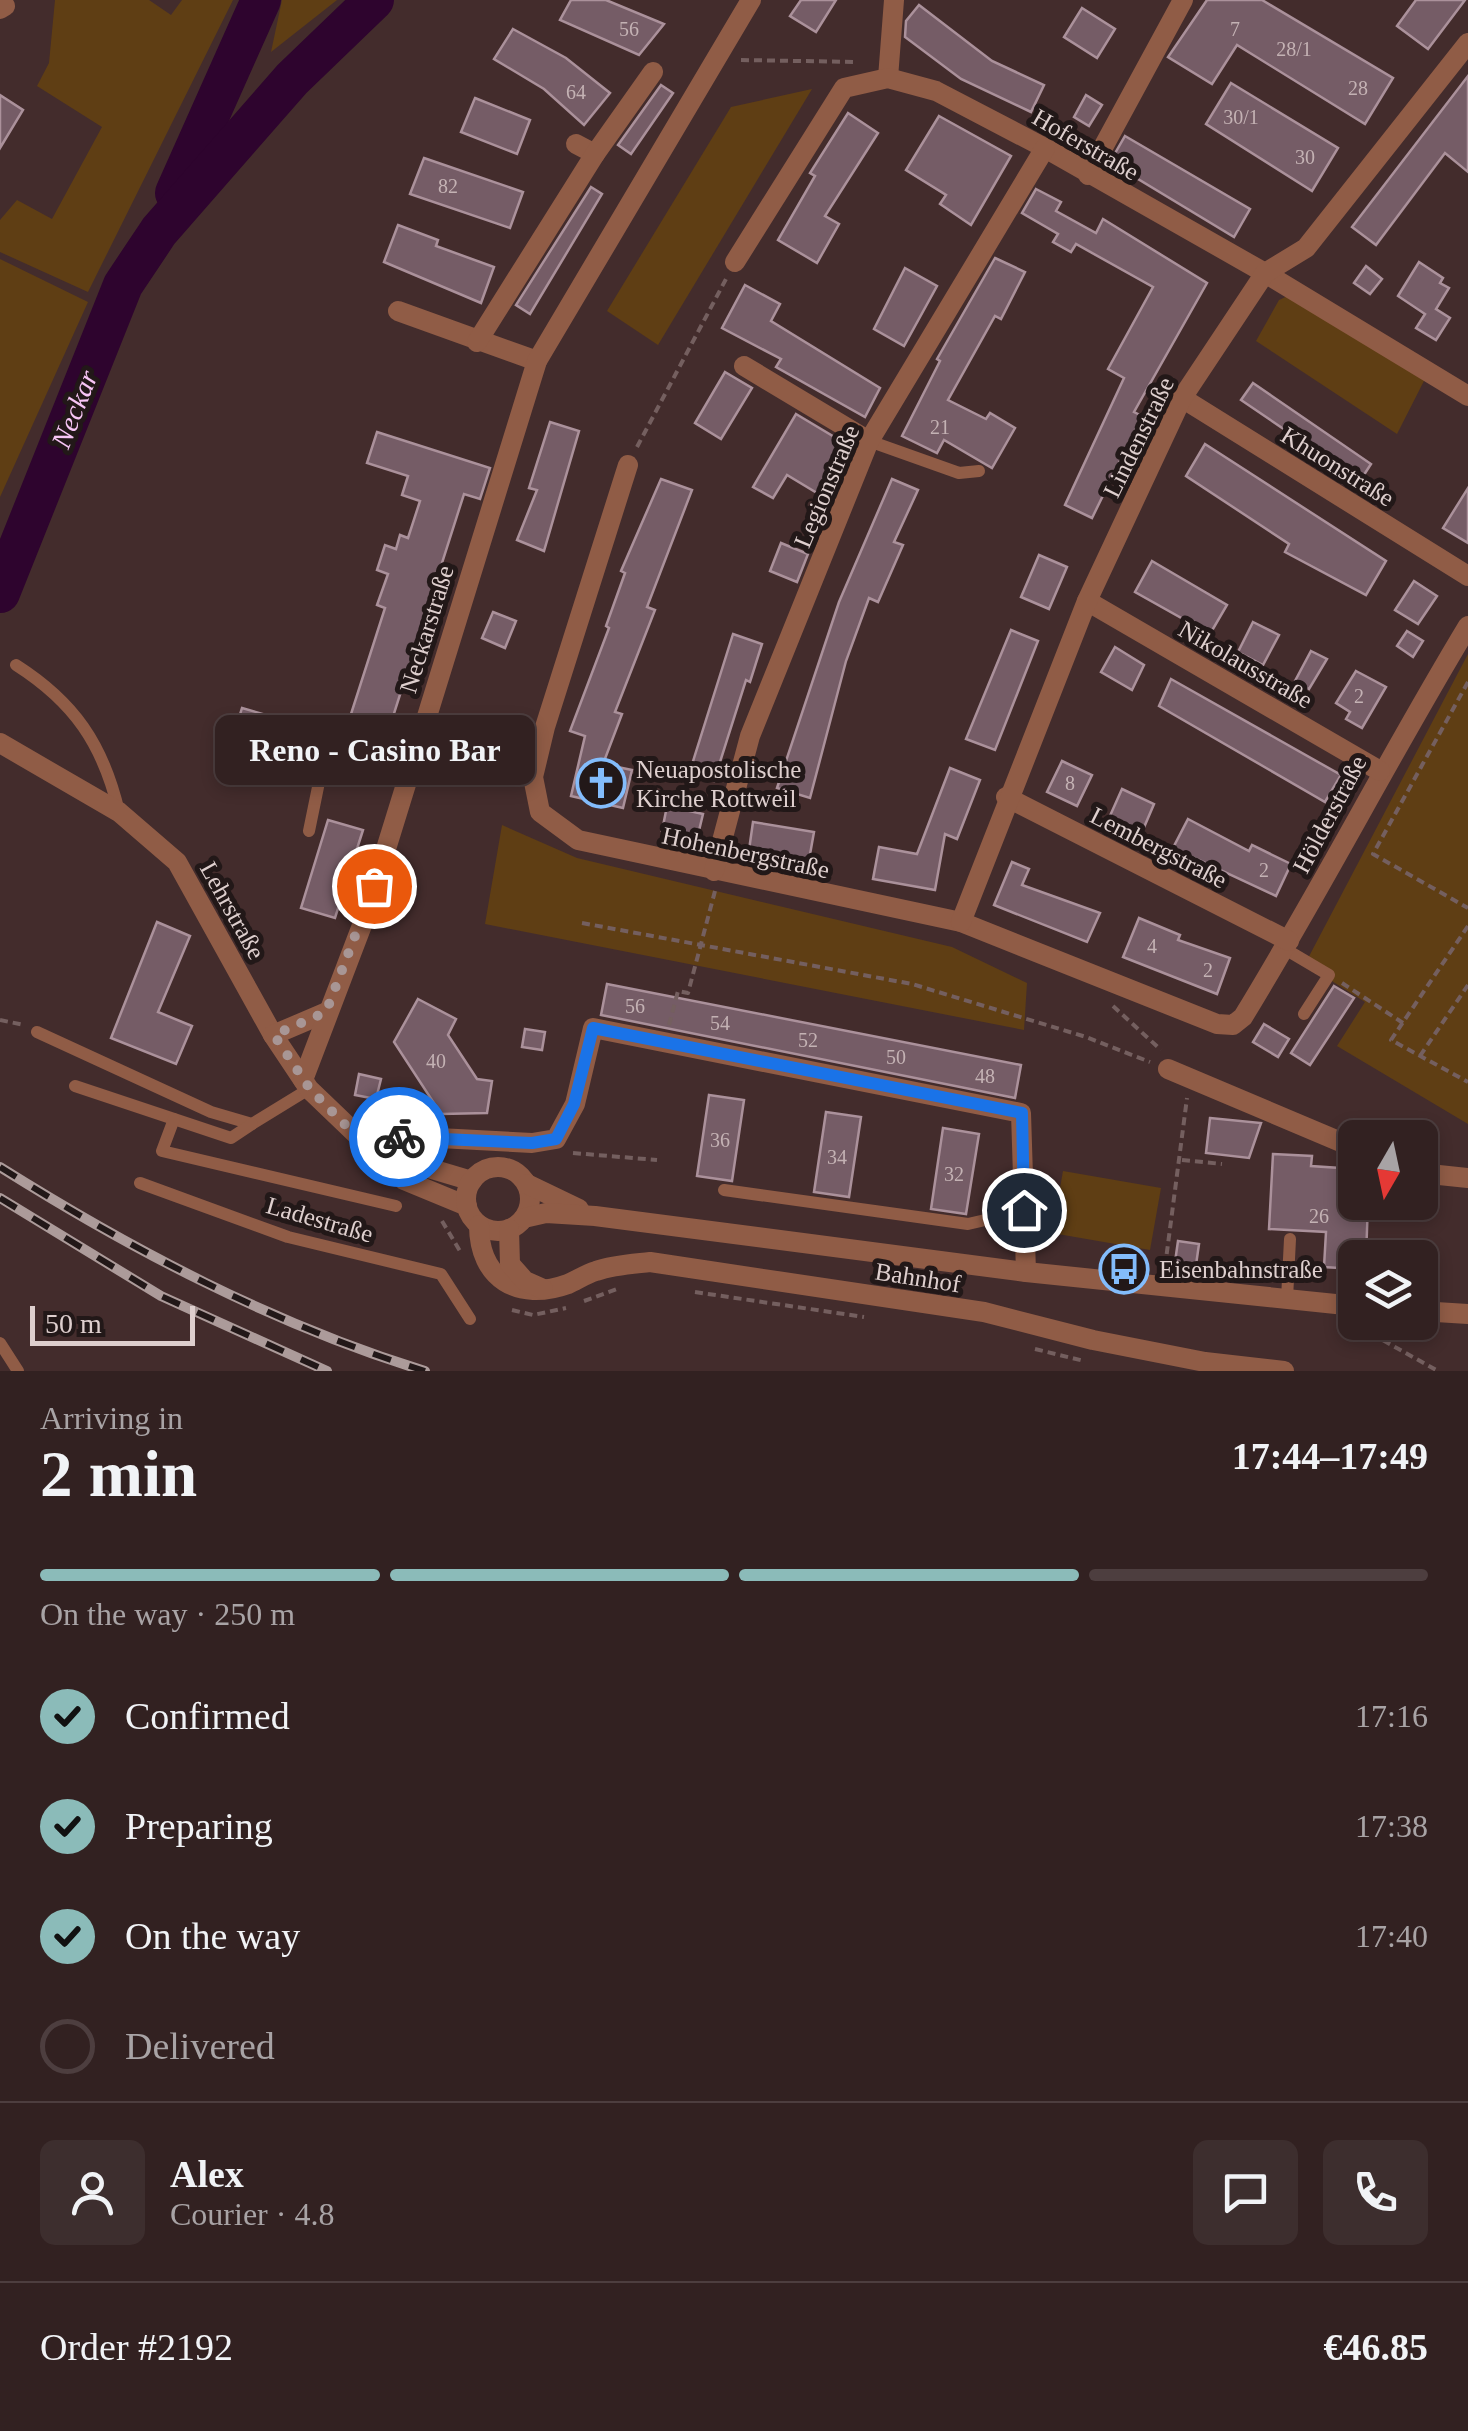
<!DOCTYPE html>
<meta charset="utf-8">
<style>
body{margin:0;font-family:"Times New Roman",serif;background:#3d2e2e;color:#f1f3f6;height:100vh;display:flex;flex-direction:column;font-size:38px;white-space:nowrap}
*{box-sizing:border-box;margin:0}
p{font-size:32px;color:#a8a3a5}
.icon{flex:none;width:55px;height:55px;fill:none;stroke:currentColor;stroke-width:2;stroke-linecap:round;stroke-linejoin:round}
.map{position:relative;height:1371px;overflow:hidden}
.drawer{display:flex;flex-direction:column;background:#322121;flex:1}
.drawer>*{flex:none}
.needle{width:65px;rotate:189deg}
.controls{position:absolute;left:1338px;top:1120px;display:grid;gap:20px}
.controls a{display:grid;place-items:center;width:100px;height:100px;border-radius:15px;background:#322121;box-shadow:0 5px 15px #0003,0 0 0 2px #4d3e3f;font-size:50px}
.scale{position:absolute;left:30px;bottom:25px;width:165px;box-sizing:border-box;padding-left:10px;border:5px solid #decfce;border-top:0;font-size:28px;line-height:35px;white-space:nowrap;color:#decfce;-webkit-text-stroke:8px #221818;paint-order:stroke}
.pin{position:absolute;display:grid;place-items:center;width:85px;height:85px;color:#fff;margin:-42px;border:5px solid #fff;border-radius:50%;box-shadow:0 2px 10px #0007}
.courier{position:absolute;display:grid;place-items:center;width:100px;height:100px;margin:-50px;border:8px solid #1a73e8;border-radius:50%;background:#fff;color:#222;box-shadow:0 2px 12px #0007}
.bubble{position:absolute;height:70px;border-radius:15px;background:#322121;box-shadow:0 5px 15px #0003,0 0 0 2px #4d3e3f;font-size:32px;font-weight:800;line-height:70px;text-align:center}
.headline em{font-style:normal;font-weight:800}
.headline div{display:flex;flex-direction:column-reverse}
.headline{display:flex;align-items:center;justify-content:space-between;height:170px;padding:0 40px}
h1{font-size:65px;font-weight:800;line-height:75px}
.bar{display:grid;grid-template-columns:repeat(4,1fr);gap:15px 10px;align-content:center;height:120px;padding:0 40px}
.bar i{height:12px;border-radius:8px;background:#4d3e3f}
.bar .selected{background:#8bbbb9}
.bar p{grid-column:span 4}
.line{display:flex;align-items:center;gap:25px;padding:0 40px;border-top:2px solid #4d3e3f}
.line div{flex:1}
.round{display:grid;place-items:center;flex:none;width:105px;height:105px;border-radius:15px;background:#3d2e2e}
ol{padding:0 40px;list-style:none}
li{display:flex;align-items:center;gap:30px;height:110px}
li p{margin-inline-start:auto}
li .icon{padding:10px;border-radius:50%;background:#8bbbb9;color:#111;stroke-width:4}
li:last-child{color:#a8a3a5}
li i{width:55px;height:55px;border:5px solid #4d3e3f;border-radius:50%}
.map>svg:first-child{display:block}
.green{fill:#5f3e14}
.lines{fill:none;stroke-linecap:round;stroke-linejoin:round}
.river{stroke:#2e042e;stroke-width:40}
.building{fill:#755c66;stroke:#ab919b;stroke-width:2.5}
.path{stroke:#745f5f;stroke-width:4;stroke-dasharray:8 5;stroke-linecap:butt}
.service{stroke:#905c46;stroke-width:12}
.minor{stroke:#905c46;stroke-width:20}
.rail-casing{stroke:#ac9b9a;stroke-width:10}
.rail{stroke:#221818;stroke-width:6;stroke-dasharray:19;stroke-linecap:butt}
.done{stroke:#a89695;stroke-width:10;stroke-dasharray:0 18}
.route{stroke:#1a73e8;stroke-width:12}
.labels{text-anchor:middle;stroke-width:10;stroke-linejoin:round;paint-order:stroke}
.number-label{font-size:20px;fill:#c4b2b4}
.street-label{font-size:25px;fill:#decfce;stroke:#221818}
.poi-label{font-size:25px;fill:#decfce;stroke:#221818;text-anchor:start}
.water-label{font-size:28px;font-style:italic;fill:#f7c5f5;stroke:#221818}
</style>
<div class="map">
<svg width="1468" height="1371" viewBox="0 0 1468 1371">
<rect width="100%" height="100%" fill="#432c2c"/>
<g class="green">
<polygon points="55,0 149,0 171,15 182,0 233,0 88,292 0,252 0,220 17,200 52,219 102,127 37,86 49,63"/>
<polygon points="282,0 337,0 271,52"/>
<polygon points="812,89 658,345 607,311 731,107"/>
<polygon points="0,259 88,302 0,497"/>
<polygon points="1292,294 1428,373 1397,434 1256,341 1279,300"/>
<polygon points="1468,654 1468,1124 1337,1046 1365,1002 1305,964"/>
<polygon points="502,825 577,858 952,947 1027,983 1024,1030 485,924"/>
<polygon points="1063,1171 1161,1188 1150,1250 1052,1233"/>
</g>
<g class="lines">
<g class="river">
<polyline points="175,193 261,0"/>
<polyline points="0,593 123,285 159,231 292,79 374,0"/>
</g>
</g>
<g class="building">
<polygon points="571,0 606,0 664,24 639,55 560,20"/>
<polygon points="801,0 836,0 816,32 790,16"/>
<polygon points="1207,0 1262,0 1393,78 1365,124 1237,45 1212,84 1168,57"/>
<polygon points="1416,0 1465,0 1428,49 1397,26"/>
<polygon points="919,5 992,61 1044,85 1031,112 961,79 905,37 906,21"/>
<polygon points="1082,8 1115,29 1097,58 1064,37"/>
<polygon points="513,29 566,58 610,93 584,125 544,89 494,59"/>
<polygon points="1468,76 1468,172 1445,153 1376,245 1352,227"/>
<polygon points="1231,83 1338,148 1312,191 1206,124"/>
<polygon points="661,85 673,93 631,154 618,145"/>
<polygon points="0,95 23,110 0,148"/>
<polygon points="1086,95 1102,105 1089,126 1074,117"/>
<polygon points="475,98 530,120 517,154 461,132"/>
<polygon points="848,113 878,133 825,216 839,224 817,263 778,240 815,176 810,173"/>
<polygon points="939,116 1011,156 971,225 940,204 946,195 906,170"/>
<polygon points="1125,136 1250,209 1234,237 1110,162"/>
<polygon points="424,158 523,192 510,228 410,194"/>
<polygon points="591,187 602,194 530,314 516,305"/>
<polygon points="1036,189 1061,202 1056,211 1096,233 1103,219 1207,283 1134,412 1142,416 1092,518 1065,505 1124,378 1108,369 1153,287 1076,244 1071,252 1053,242 1058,234 1022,213"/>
<polygon points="398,225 438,240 436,246 494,267 481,303 384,262"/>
<polygon points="995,258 1025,272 1001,319 995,316 948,400 986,419 990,413 1015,428 992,468 944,440 937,453 902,436 940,361 937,359"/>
<polygon points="1419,262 1443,278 1440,283 1449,288 1436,309 1450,318 1436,340 1416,328 1425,314 1398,296"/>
<polygon points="1366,266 1382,279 1370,294 1354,283"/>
<polygon points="905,268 937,286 904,346 874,329"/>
<polygon points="745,285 780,304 771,321 880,388 865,417 776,367 781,359 722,328"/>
<polygon points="725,372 752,388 721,439 695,423"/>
<polygon points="1253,383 1371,464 1360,481 1241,400"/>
<polygon points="796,414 846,444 817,493 787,475 773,498 753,487"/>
<polygon points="550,422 579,431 544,551 517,540 537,490 529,488"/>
<polygon points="377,432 490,468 480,499 464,494 382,751 387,752 381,769 351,760 356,743 343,739 385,608 377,605 388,574 377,570 385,545 396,549 400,535 408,538 420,501 402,495 408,476 367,463"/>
<polygon points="1205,444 1386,561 1366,595 1285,552 1289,544 1186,476"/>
<polygon points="661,479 692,490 647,607 655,610 615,712 622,714 603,764 632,770 623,808 571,796 585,736 570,731 609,628 606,626 625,573 621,571"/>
<polygon points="892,479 918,490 894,542 903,545 878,602 869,598 846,661 810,798 777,788 839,602"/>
<polygon points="1468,488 1468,543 1443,528"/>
<polygon points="781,543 808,554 797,582 770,571"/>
<polygon points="1039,555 1067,567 1049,609 1021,597"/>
<polygon points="1152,561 1227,605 1210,634 1135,592"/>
<polygon points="1414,581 1437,596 1418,624 1395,610"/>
<polygon points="493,612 516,621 505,648 482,638"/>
<polygon points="1253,622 1279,635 1263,665 1238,652"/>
<polygon points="1011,630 1038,641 995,750 966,739"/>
<polygon points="1407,631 1423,641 1413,657 1397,646"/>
<polygon points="733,634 762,644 750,682 746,680 714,781 689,774"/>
<polygon points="1115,647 1144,665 1132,690 1101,672"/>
<polygon points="1311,651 1327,659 1309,689 1295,681"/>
<polygon points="1356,671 1386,687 1362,728 1346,719 1350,712 1336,703"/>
<polygon points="1171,679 1341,775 1325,802 1159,706"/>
<polygon points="242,708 270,716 259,752 231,744"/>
<polygon points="1062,761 1092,775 1077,806 1047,792"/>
<polygon points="950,768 980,780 957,839 945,834 935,890 873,879 879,847 917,854"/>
<polygon points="1122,789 1154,804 1142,832 1109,818"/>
<polygon points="667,806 703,814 697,839 662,831"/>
<polygon points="1188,819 1249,851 1252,845 1291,864 1276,896 1173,848"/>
<polygon points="328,820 363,830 335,918 301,908"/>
<polygon points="753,822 814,832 809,860 749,850"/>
<polygon points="1012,862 1029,869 1022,885 1100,913 1087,942 994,905"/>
<polygon points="1139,918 1180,935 1178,940 1230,958 1217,994 1123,957"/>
<polygon points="157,922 190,936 158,1012 192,1026 176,1064 111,1038"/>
<polygon points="607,984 1021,1065 1015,1098 601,1015"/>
<polygon points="1334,986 1354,998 1310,1065 1291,1053"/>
<polygon points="418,999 456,1019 448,1035 477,1079 492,1081 487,1113 441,1114 394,1042"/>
<polygon points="1264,1024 1289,1039 1278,1057 1253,1042"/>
<polygon points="525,1029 545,1032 542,1050 522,1047"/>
<polygon points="359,1074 381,1079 376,1099 355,1095"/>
<polygon points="709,1095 744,1100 732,1181 697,1176"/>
<polygon points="826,1112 861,1117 849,1197 814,1192"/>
<polygon points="1210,1118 1261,1123 1249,1158 1206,1153"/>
<polygon points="943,1128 979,1134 966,1214 931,1209"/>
<polygon points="1273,1154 1312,1156 1311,1166 1340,1168 1340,1179 1355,1180 1355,1202 1368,1202 1366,1258 1355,1258 1355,1269 1324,1267 1326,1232 1269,1229"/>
<polygon points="1178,1241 1199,1244 1196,1265 1175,1262"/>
</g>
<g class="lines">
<g class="path">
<polyline points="741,60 857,62"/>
<polyline points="637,447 726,279"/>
<polyline points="1468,682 1373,854 1468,908"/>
<polyline points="582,923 912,984 1086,1037 1150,1062"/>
<polyline points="1468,926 1391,1040 1468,1082"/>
<polyline points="1342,983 1403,1023"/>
<polyline points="1113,1006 1161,1050"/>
<polyline points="0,1020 24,1025"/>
<polyline points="669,1025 678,991 688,993 715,891"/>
<polyline points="1420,1056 1468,985"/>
<polyline points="573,1153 657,1160"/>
<polyline points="1182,1160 1222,1164"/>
<polyline points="442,1221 460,1251"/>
<polyline points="1165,1267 1187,1098"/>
<polyline points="695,1292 864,1317"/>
<polyline points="584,1301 617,1289"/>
<polyline points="512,1310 533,1315 566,1308"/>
<polyline points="1371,1322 1370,1333 1438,1371"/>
<polyline points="1035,1349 1084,1361"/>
</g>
<g class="service">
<polyline points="869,441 959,473 979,471"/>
<path d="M16 665C74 702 103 744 119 812"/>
<polyline points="309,831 326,748"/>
<polyline points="1285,949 1329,975 1304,1014"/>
<polyline points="37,1032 211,1112 252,1124 309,1089"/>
<polyline points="75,1086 231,1138 252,1124"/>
<polyline points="174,1119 162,1151 396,1206"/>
<polyline points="140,1183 288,1237 441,1274 470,1319"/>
<polyline points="724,1190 968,1224 1024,1211"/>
<polyline points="1287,1299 1290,1239"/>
<polyline points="0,1343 18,1371"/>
</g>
<g class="minor">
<polyline points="0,9 5,6"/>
<polyline points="888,78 894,0"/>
<polyline points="576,144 595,154"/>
<polyline points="1088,175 1183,0"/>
<polyline points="735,262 844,88 888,78 936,91 1045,148 1265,273 1468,396"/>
<polyline points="398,311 537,361"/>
<polyline points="477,342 595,154 653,72"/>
<polyline points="744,366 869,441"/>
<polyline points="1182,398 1468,576"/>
<path d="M628 465 545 727 533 777 540 812 578 840 961 922 1217 1024 1233 1025 1243 1017C1322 888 1390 755 1468 626"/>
<polyline points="1087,601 1380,771"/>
<polyline points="0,743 119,812 177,862 273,1035 309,1089 404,1180 467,1206"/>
<polyline points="1006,797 1289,941"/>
<polyline points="714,871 750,736 869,441 1045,148"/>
<polyline points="961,922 1087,601 1182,398 1265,273 1306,248 1468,43"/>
<polyline points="273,1035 327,1012"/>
<polyline points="1168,1069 1355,1148"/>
<polyline points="303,1080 364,920 537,361 751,0"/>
<polyline points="372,1152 401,1136 532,1143 556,1139 575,1104 593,1028 1021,1113 1026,1272"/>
<polyline points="378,1153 472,1181"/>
<circle cx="498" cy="1199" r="32"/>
<polyline points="1420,1173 1468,1178"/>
<polyline points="527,1184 579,1209"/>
<polyline points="524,1218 546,1213 595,1216 1026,1272 1355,1306"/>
<path d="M479 1225C479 1279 518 1302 568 1284 577 1280 586 1274 596 1271 613 1265 632 1264 650 1262L984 1312 1093 1340 1205 1362 1284 1371"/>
<polyline points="509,1229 510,1264 525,1281 543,1289"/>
<polyline points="1420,1311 1468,1314"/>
</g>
<g class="rail-casing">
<g id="rail">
<path d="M0 1167C134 1251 273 1324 425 1371"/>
<polyline points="0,1198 161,1296 327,1371"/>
</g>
</g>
<use href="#rail" class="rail"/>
</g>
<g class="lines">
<polyline class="done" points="374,886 326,1012 274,1035 310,1089 372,1152 399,1137"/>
<polyline class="route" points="399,1137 532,1143 556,1139 574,1104 593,1028 1022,1113 1024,1210"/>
</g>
<defs>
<g id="church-ring" transform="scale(2.5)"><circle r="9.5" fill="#221818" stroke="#83bcfb" stroke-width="1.5"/><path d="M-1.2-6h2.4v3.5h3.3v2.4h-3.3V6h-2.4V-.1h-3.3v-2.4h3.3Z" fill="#83bcfb"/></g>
<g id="bus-ring" transform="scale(2.5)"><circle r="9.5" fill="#221818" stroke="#83bcfb" stroke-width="1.5"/><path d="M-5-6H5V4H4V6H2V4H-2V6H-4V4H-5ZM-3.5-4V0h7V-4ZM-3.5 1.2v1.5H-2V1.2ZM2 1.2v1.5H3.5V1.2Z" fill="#83bcfb"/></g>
</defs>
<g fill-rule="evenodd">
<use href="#church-ring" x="601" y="783"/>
<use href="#bus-ring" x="1124" y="1269"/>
</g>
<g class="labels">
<g class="number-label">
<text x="629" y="36">56</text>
<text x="1235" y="36">7</text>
<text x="1294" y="56">28/1</text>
<text x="1358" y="95">28</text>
<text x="576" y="99">64</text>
<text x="1241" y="124">30/1</text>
<text x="1305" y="164">30</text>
<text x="448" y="193">82</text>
<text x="940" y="434">21</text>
<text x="1359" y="703">2</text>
<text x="1070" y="790">8</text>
<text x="1264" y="877">2</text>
<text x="1152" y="953">4</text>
<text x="1208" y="977">2</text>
<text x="635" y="1013">56</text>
<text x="720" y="1030">54</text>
<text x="808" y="1047">52</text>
<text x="896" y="1064">50</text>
<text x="436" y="1068">40</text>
<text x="985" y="1083">48</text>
<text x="720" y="1147">36</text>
<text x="837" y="1164">34</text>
<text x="954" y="1181">32</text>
<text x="1319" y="1223">26</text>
</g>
<g class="street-label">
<text transform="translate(1086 144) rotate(30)" y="9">Hoferstraße</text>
<text transform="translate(1138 437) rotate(-64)" y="9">Lindenstraße</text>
<text transform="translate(1338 466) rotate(32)" y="9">Khuonstraße</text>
<text transform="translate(826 486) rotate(-67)" y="9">Legionstraße</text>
<text transform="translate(426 629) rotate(-73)" y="9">Neckarstraße</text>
<text transform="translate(1246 664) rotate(30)" y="9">Nikolausstraße</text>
<text transform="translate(1329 814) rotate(-62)" y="9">Hölderstraße</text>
<text transform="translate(1159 847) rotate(27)" y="9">Lembergstraße</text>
<text transform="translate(746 852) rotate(12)" y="9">Hohenbergstraße</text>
<text transform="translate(233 910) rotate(61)" y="9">Lehrstraße</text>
<text transform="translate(320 1219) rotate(16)" y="9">Ladestraße</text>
<text transform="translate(918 1277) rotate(9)" y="9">Bahnhof</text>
</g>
<g class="poi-label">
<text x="636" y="778">Neuapostolische<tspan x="636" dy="29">Kirche Rottweil</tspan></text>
<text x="1159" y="1278">Eisenbahnstraße</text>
</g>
<g class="water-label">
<text transform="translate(74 409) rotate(-68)" y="10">Neckar</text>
</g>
</g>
</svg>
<div class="controls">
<a><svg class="needle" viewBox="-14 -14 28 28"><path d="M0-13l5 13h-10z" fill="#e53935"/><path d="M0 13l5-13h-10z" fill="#a8a3a5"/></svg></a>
<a><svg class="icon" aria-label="layers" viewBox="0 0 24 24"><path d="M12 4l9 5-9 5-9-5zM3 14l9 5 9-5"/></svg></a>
</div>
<div class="scale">50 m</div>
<div class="pin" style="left:374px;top:886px;background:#ea580c"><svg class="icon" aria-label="bag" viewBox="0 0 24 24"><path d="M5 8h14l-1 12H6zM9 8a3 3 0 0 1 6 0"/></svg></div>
<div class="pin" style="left:1024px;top:1210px;background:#1f2937"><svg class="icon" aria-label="home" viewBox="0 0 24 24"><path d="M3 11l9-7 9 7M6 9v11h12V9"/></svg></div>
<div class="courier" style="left:399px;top:1137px"><svg class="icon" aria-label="bike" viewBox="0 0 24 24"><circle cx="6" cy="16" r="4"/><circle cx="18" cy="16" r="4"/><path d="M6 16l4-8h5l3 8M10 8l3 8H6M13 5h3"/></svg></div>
<div class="bubble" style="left:215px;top:715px;width:320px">Reno - Casino Bar</div>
</div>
<section class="drawer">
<div class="headline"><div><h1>2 min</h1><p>Arriving in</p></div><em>17:44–17:49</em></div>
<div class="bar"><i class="selected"></i><i class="selected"></i><i class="selected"></i><i></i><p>On the way · 250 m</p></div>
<ol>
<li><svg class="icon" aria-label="check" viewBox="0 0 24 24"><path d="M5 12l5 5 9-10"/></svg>Confirmed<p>17:16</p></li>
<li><svg class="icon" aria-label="check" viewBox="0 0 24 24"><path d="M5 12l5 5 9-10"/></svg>Preparing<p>17:38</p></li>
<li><svg class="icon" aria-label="check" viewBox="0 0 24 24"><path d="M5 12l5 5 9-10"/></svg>On the way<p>17:40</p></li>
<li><i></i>Delivered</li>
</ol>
<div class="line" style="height:180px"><a class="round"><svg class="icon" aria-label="person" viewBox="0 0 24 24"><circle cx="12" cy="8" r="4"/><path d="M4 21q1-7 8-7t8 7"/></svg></a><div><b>Alex</b><p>Courier · 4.8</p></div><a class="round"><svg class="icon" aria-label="chat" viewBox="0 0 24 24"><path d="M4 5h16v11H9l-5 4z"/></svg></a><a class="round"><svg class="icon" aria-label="phone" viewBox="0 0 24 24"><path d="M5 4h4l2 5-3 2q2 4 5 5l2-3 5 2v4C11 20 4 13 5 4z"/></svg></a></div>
<div class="line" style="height:130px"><div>Order #2192</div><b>€46.85</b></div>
</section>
